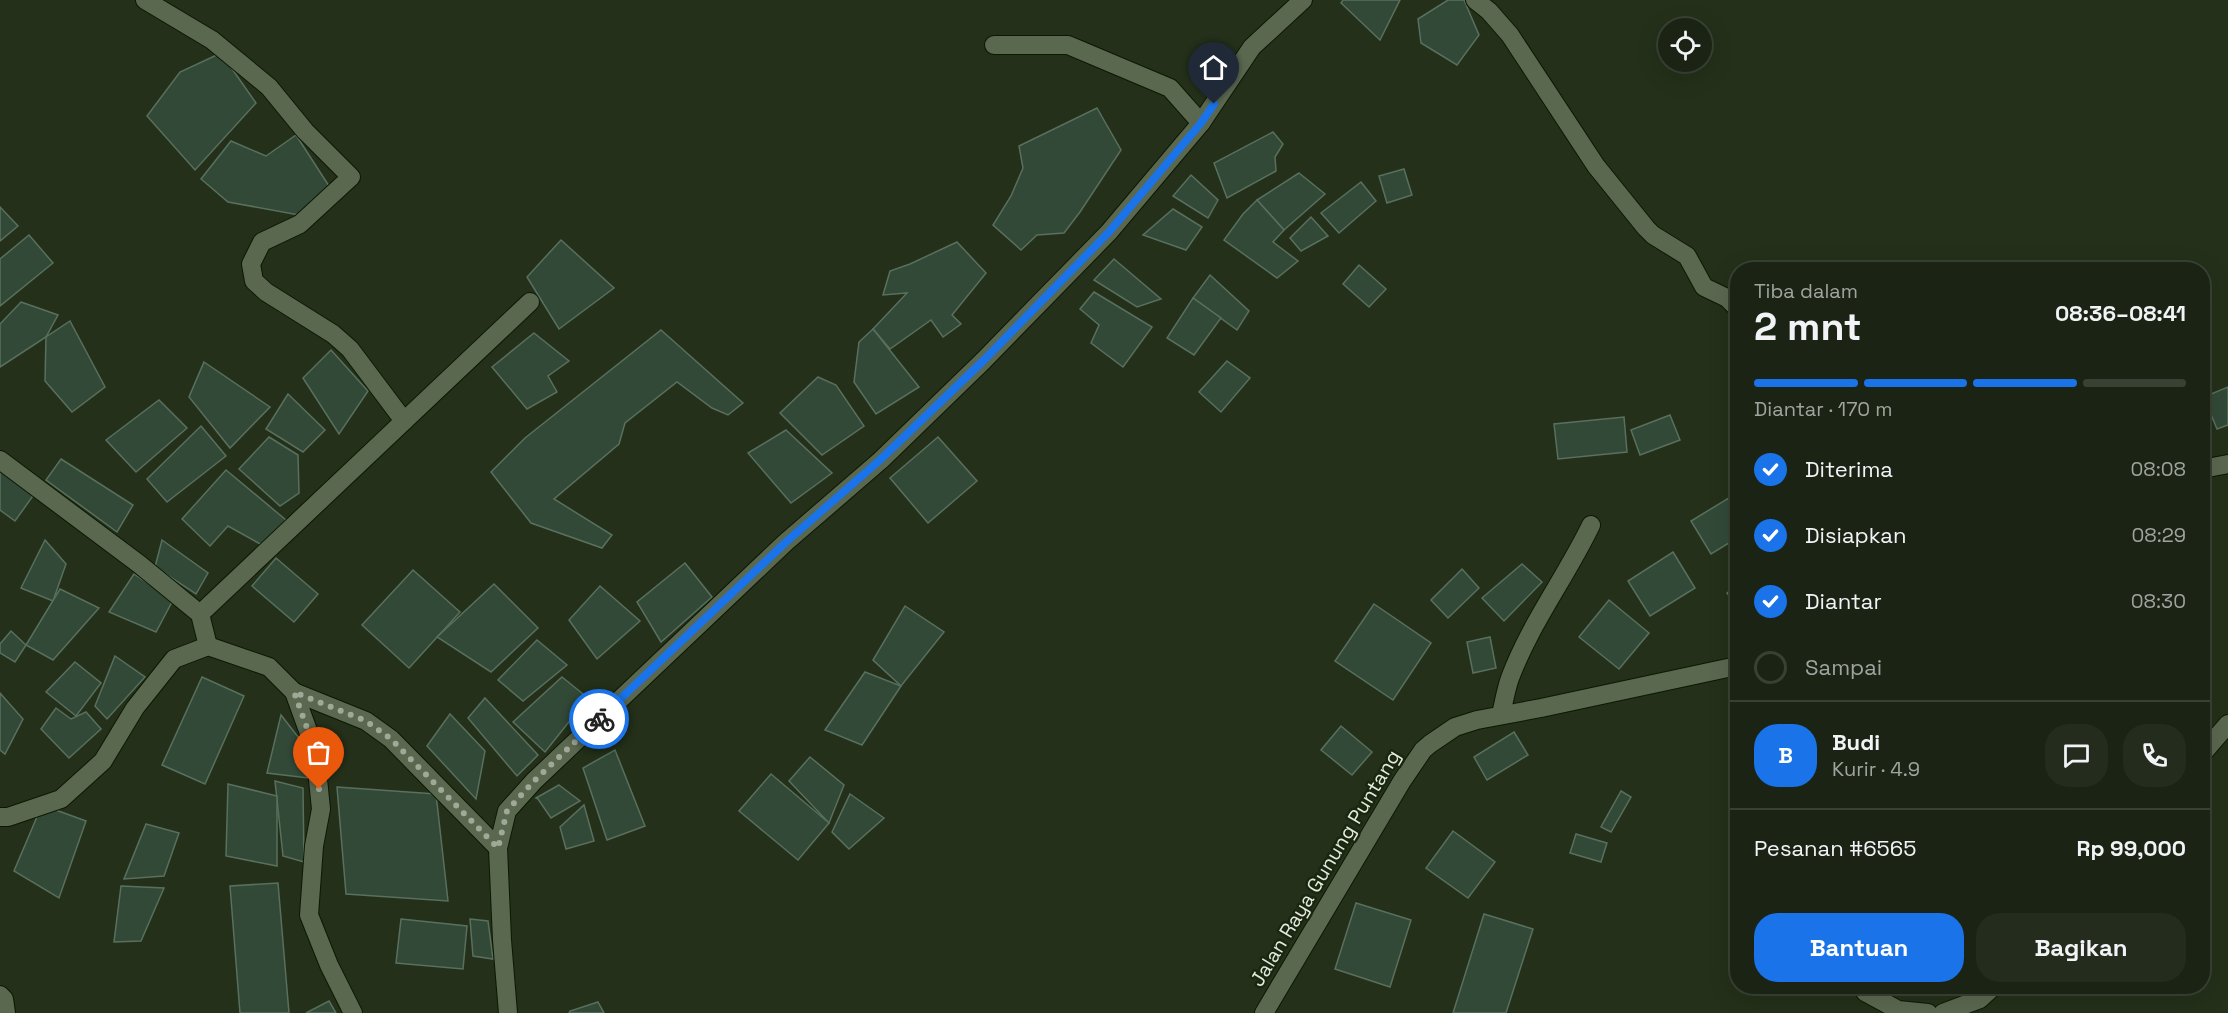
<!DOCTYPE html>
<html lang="id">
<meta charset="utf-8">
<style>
body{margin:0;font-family:"Space Grotesk",sans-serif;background:#242c1d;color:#f1f3f6;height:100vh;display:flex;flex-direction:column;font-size:22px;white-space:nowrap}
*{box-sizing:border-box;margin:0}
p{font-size:20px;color:#a0a4a0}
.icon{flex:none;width:33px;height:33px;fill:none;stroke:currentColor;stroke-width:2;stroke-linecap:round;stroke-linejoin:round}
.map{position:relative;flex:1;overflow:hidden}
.panel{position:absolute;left:1730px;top:262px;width:480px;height:732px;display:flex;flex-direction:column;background:#1b2414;border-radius:24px;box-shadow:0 6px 24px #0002,0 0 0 2px #394134}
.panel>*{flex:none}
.fabs{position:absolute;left:1658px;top:18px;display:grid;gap:12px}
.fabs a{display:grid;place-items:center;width:54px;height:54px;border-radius:50%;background:#1b2414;box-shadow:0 6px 24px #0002,0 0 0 2px #394134;font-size:30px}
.pin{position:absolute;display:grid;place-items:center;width:51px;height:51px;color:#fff;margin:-62px -26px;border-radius:50% 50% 50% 0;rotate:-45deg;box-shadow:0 0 6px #0007}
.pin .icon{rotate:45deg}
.courier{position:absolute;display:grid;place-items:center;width:60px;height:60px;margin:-30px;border:4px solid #1a73e8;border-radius:50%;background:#fff;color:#222;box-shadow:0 2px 8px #0007}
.summary em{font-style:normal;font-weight:700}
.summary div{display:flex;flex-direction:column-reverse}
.summary{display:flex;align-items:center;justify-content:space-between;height:102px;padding:0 24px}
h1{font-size:39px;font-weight:700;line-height:45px}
.bar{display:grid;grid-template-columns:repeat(4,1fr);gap:9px 6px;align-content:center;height:72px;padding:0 24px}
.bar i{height:8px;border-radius:4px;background:#394134}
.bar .selected{background:#1a73e8}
.bar p{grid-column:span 4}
.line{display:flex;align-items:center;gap:15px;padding:0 24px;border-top:2px solid #394134}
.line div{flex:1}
.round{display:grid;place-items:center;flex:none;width:63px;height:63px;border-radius:24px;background:#242c1d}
ol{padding:0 24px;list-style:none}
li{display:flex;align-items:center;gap:18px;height:66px}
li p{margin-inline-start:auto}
li .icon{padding:6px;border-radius:50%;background:#1a73e8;color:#fff;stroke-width:4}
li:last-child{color:#a0a4a0}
li i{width:33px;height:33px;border:3px solid #394134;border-radius:50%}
.action{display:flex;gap:12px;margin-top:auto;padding:12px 24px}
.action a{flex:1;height:69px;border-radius:24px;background:#1a73e8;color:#fff;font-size:24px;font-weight:700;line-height:69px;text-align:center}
.action a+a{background:#242c1d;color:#f1f3f6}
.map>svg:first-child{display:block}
.building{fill:#324938;stroke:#58705d;stroke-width:1.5}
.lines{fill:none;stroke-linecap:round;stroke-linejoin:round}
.street-casing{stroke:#0d1804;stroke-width:20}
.secondary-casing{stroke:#0d1804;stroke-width:20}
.street{stroke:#5b6850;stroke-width:18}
.secondary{stroke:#5b6850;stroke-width:18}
.done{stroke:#a0a998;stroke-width:6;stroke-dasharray:0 10.8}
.route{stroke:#1a73e8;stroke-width:8}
.labels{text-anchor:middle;stroke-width:5;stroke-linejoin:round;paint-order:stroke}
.street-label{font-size:20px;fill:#e2eadc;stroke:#1b2610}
</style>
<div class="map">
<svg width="2228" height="1013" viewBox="0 0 2228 1013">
<rect width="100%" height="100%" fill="#24301a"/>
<g class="building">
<polygon points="1343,0 1400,0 1380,40 1341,3"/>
<polygon points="1448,0 1464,0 1479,35 1457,65 1421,43 1418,19"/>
<polygon points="221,53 256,103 195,170 147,116 180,72"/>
<polygon points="1097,108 1121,150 1080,212 1064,233 1037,235 1021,250 993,225 1011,196 1023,168 1019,146"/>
<polygon points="1273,132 1283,144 1275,157 1276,171 1227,198 1214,163"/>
<polygon points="296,135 329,186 299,215 228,202 201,179 231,141 266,156"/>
<polygon points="1404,169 1412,195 1387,203 1379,176"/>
<polygon points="1299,173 1325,194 1284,230 1257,200"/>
<polygon points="1191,175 1218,200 1208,218 1173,196"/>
<polygon points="1361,182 1376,201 1339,233 1321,213"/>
<polygon points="1257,200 1284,230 1273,242 1298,261 1277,278 1224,240 1243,214"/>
<polygon points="0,207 18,226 0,241"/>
<polygon points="1173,209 1202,227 1186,250 1143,235"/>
<polygon points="1311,217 1328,236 1301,251 1290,238"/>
<polygon points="29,235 53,263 0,306 0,259"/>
<polygon points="561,240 614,288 559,329 527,277"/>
<polygon points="957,242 986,273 952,315 961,324 943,337 931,320 890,349 873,329 907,293 883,295 890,271 910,264"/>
<polygon points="1114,259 1161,299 1137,307 1094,280"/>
<polygon points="1359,265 1386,289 1369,307 1343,284"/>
<polygon points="1210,275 1249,311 1237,330 1193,298"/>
<polygon points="1094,292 1152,327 1123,367 1091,343 1099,325 1080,309"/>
<polygon points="1193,298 1221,318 1194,355 1167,338"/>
<polygon points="21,302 58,315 46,337 0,367 0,324"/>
<polygon points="70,321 105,387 72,412 45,381 46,337"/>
<polygon points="873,329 919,387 876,414 854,382 859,342"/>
<polygon points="661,330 743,403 728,415 712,408 677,382 625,423 619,444 554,499 612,535 602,548 531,523 491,472 525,438"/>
<polygon points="534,333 569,361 548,376 557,392 527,409 492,367"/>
<polygon points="331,350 368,391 339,434 303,378"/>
<polygon points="1227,361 1250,378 1221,412 1199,392"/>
<polygon points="204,362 270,407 230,448 189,397"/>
<polygon points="818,377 836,385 864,426 822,455 780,413"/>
<polygon points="2228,387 2228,425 2217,429 2204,397"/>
<polygon points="288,394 325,430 303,452 266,429"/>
<polygon points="159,400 187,428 136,472 106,440"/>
<polygon points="1670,415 1680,440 1640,455 1631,430"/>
<polygon points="1624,417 1627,452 1558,459 1554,424"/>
<polygon points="201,426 226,456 167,502 147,479"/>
<polygon points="786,430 832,473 791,503 748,453"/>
<polygon points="269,437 298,455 299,493 280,506 239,469"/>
<polygon points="938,437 977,481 928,523 890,478"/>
<polygon points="61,459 133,505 117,532 46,480"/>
<polygon points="0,466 35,493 15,521 0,510"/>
<polygon points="226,470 286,520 262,545 228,526 210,546 182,519"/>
<polygon points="1737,493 1737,538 1711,554 1691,521"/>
<polygon points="45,540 66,564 53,601 21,588"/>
<polygon points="162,540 208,573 196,594 155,567"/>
<polygon points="1673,552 1695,588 1650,616 1628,581"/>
<polygon points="276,558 318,594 294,622 252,586"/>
<polygon points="685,563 712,597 661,642 637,602"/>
<polygon points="1522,564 1542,582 1504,621 1482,598"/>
<polygon points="1462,569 1479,588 1448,618 1431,600"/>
<polygon points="413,570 460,612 409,668 362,625"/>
<polygon points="134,574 173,600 156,632 109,612"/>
<polygon points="494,584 538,628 491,672 437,637"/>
<polygon points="1737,585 1737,605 1727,593"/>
<polygon points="600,586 640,621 597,659 569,620"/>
<polygon points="60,589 99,608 53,660 26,645"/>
<polygon points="1609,600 1649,633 1619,669 1579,637"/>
<polygon points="1374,604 1431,643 1393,700 1335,661"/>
<polygon points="905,606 944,632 901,686 873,660"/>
<polygon points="11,631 26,645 15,662 0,653 0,644"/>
<polygon points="1490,637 1496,668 1473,673 1467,642"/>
<polygon points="537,640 567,665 523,701 498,680"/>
<polygon points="115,656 145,677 107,719 95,706"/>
<polygon points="75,662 101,683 76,716 46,692"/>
<polygon points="865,672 901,686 862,745 825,730"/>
<polygon points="202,677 244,696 205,784 162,765"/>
<polygon points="562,677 588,698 545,752 513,722"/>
<polygon points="0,693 23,719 5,754 0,750"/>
<polygon points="485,698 538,755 517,776 468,718"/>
<polygon points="56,708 71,719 86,712 101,729 69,758 41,729"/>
<polygon points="450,714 485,751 476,799 427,746"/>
<polygon points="281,715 299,738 308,778 267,773"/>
<polygon points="1341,726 1372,752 1352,775 1321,750"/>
<polygon points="1514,732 1528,755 1487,780 1474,757"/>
<polygon points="615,750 645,826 607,840 583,768"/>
<polygon points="810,757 844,785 829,823 789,781"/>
<polygon points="771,774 829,823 798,860 739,811"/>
<polygon points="275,781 303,788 304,862 283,856"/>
<polygon points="228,784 277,796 277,866 226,856"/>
<polygon points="559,785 580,801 551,818 538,799 536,798"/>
<polygon points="337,787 436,794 448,901 346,894"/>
<polygon points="1621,791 1631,797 1611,832 1601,827"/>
<polygon points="850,794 884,818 849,849 832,832"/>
<polygon points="42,805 86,821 59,898 14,871"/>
<polygon points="584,805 594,841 566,849 560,827"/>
<polygon points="146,824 179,833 164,876 124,879"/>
<polygon points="1453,831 1495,862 1468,898 1426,868"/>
<polygon points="1576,834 1607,843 1601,862 1570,853"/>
<polygon points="278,883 289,1013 240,1013 230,886"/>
<polygon points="121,886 164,888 141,941 114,942"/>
<polygon points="1356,903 1411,920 1390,987 1335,969"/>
<polygon points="1484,914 1533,929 1506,1013 1453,1013"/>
<polygon points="401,919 467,926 463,969 396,963"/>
<polygon points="470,919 488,921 493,959 473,956"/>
<polygon points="329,1001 336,1013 306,1013"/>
<polygon points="598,1002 604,1013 569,1013 570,1011"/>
</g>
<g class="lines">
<g class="street-casing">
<g id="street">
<polyline points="145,0 212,40 269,87 305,131 351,177 300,224 262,242 251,264 254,281 266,292 333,334 350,349 404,421"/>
<polyline points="1475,0 1489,11 1510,35 1596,166 1646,228 1653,235 1687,256 1704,287 1727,298 1737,308"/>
<polyline points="994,45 1068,45 1170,88 1201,123"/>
<polyline points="0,460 139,564 200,614 208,646"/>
<polyline points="2202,469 2228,464"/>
<polyline points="200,614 530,302"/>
<polyline points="294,692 366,721 391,739 498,848"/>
<path d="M1501 714C1504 702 1506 689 1510 678 1530 624 1566 577 1591 525"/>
<polyline points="0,995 4,999 6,1013"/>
<polyline points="508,1013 502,940 498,848 507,811 534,781 786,542 881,460 983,361 1109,232 1201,123 1252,47 1303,0"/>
</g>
</g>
<g class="secondary-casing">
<g id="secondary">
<polyline points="2202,754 2228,724"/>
<polyline points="0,817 8,817 61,799 103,761 135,708 174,659 208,646 269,667 294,692 315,750 321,809 314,846 309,915 329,965 353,1013"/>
<polyline points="1863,987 1865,992 1898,1010 1928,1013"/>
<polyline points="1264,1013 1402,781 1423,750 1430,744 1455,727 1477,720 1541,708 1737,666"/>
<polyline points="1943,1013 1980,999 1993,987"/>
</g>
</g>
<use href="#street" class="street"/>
<use href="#secondary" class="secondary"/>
</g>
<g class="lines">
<polyline class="done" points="319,789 315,750 294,692 366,721 391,739 498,848 507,811 534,781 599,719"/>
<polyline class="route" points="599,719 786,542 880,460 983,361 1109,232 1201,123 1214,104"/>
</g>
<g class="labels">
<g class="street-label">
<text transform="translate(1325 868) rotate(-59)" y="7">Jalan Raya Gunung Puntang</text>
</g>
</g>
</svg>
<div class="fabs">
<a><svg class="icon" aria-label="locate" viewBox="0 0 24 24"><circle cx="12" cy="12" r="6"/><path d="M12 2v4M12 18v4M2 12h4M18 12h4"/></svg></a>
</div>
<div class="pin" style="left:319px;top:789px;background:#ea580c"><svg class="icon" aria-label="bag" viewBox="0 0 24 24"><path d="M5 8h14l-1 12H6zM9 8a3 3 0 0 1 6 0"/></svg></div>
<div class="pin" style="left:1214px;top:104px;background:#1f2937"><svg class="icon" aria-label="home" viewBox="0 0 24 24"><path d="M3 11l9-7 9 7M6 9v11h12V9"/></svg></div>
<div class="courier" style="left:599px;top:719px"><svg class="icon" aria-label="bike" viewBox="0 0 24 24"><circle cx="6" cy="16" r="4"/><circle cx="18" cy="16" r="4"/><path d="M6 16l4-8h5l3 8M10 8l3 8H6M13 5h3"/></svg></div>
<section class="panel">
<div class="summary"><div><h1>2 mnt</h1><p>Tiba dalam</p></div><em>08:36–08:41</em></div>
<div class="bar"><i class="selected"></i><i class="selected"></i><i class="selected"></i><i></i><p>Diantar · 170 m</p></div>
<ol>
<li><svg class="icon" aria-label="check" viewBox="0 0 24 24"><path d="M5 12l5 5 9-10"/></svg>Diterima<p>08:08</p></li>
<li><svg class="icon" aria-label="check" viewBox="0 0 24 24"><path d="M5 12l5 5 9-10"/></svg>Disiapkan<p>08:29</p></li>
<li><svg class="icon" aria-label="check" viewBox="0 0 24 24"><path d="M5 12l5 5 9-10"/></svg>Diantar<p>08:30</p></li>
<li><i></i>Sampai</li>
</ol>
<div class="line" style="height:108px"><b class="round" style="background:#1a73e8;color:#fff">B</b><div><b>Budi</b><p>Kurir · 4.9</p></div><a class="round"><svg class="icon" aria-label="chat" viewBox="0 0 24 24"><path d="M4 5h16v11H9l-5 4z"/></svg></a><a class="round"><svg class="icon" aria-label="phone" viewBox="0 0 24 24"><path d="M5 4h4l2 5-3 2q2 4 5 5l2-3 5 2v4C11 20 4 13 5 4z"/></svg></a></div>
<div class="line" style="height:78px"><div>Pesanan #6565</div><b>Rp 99,000</b></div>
<div class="action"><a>Bantuan</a><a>Bagikan</a></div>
</section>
</div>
